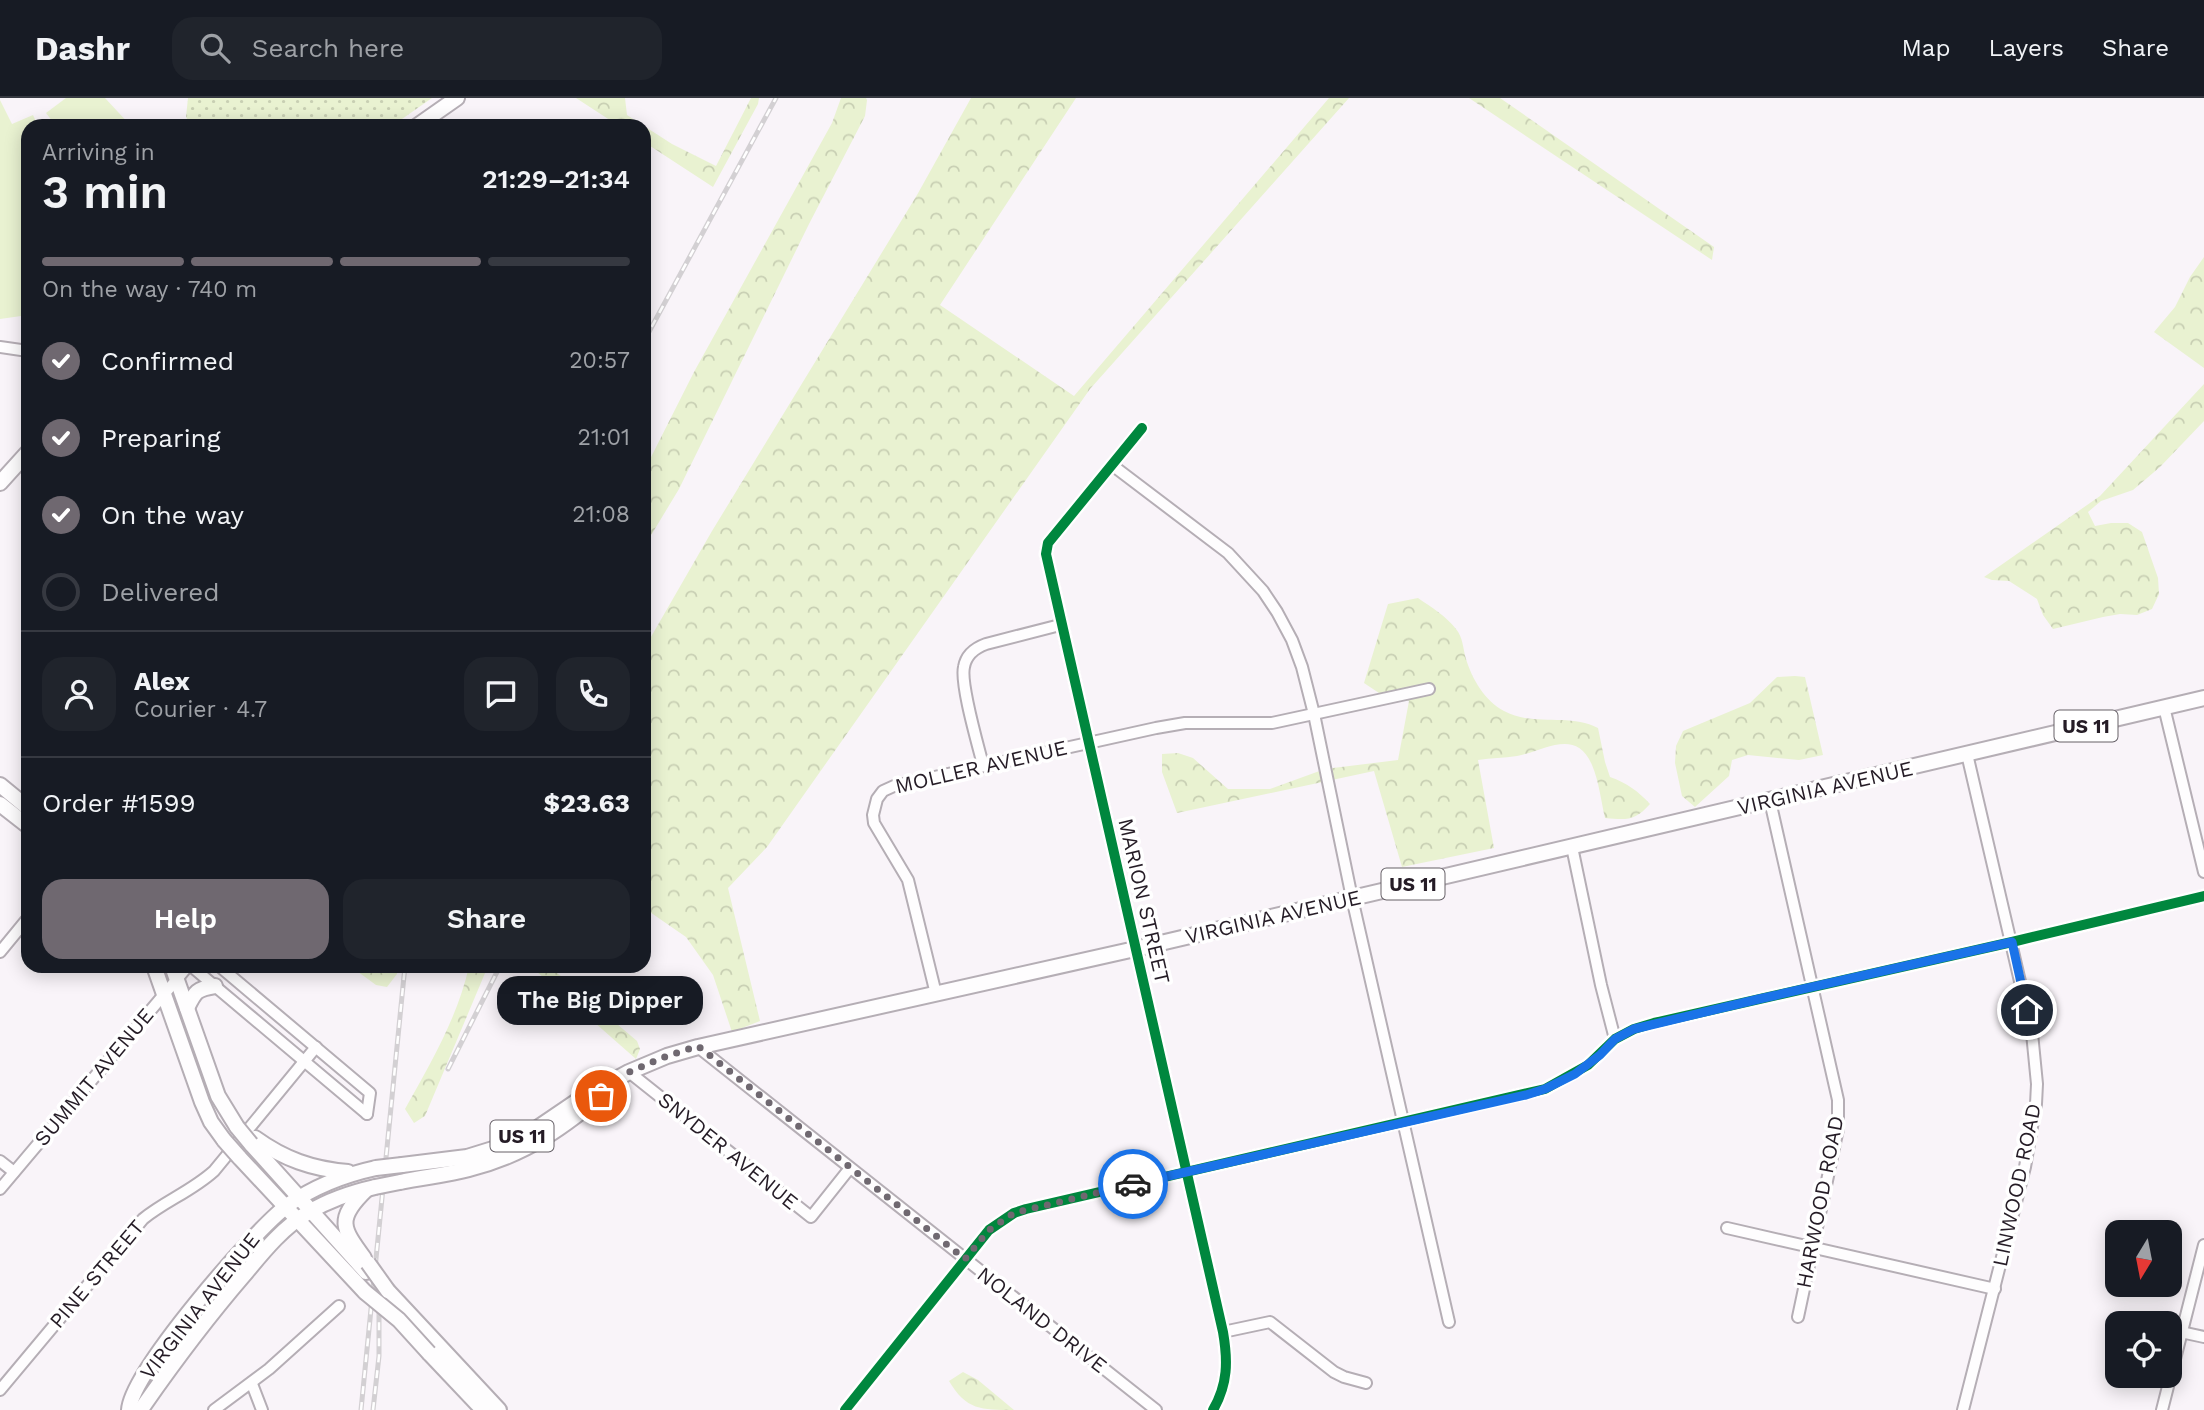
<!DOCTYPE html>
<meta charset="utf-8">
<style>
body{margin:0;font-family:"Work Sans",sans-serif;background:#20242c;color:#f1f3f6;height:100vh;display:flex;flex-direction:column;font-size:26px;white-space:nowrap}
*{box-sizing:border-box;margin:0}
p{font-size:23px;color:#9ea1a6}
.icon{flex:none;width:38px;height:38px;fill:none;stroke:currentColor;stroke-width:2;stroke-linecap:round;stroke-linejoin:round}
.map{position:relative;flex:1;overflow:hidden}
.drawer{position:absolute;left:21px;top:21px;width:630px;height:854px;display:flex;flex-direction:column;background:#171b24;border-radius:21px;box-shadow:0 4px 18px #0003}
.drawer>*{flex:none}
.needle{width:46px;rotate:190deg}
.controls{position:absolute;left:2105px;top:1122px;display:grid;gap:14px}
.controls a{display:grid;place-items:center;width:77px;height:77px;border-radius:14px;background:#171b24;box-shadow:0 4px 18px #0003;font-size:35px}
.pin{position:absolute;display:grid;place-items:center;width:60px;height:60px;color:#fff;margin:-30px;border:4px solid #fff;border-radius:50%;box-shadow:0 2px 7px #0007}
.courier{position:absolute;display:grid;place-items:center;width:70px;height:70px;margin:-35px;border:5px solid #1a73e8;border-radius:50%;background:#fff;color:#222;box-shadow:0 2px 9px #0007}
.bubble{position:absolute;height:49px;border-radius:21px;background:#171b24;box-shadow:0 4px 18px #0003;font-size:23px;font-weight:600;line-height:49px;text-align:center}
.summary em{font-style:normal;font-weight:600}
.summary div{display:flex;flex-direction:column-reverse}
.summary{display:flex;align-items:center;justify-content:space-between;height:119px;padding:0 21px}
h1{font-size:46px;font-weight:600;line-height:52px}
.bar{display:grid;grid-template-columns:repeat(4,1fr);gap:10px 7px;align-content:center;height:84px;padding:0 21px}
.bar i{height:9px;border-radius:5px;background:#363941}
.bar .on{background:#6f6870}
.bar p{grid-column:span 4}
.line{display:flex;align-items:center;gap:18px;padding:0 21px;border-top:2px solid #363941}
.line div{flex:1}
.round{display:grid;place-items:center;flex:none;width:74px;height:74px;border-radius:21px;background:#20242c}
ol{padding:0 21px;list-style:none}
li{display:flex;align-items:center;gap:21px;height:77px}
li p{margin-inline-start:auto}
li .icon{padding:7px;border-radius:50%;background:#6f6870;color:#fff;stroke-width:4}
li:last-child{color:#9ea1a6}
li i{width:38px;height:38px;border:4px solid #363941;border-radius:50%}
.action{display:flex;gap:14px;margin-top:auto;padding:14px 21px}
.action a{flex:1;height:80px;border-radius:21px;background:#6f6870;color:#fff;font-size:28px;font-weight:600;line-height:80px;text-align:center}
.action a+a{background:#20242c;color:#f1f3f6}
header{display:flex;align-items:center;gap:42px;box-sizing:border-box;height:98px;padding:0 35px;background:#171b24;border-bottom:2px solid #363941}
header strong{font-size:33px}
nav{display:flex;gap:38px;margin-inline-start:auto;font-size:24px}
.search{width:490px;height:63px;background:#20242c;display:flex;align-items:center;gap:18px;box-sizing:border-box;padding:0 24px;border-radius:21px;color:#9ea1a6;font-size:26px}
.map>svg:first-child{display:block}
.green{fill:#e9f2d1}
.forest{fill:url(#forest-crowns)}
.park{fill:url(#park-dots)}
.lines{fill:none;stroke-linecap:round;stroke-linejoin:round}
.minor-casing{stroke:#b5aeb5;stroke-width:14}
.major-casing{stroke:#b5aeb5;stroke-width:18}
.minor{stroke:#fefdfe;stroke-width:10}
.major{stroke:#fefdfe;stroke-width:14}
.rail-casing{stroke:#d3d0d3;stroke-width:5}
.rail{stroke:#fff;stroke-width:2.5;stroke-dasharray:8;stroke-linecap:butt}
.major-bridge-casing{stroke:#b5aeb5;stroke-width:18;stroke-linecap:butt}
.major-bridge{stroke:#fefdfe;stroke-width:14}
.cycleway-casing{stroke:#fff;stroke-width:15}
.cycleway{stroke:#00873e;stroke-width:10}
.done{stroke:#6f6870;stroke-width:7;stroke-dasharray:0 12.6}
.route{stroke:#1a73e8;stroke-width:9}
.labels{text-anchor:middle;stroke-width:7;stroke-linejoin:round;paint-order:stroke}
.shield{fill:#fff;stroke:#666067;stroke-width:2}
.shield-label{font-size:19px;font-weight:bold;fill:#251c26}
.street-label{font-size:21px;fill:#251c26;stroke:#fff}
</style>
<header>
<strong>Dashr</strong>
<div class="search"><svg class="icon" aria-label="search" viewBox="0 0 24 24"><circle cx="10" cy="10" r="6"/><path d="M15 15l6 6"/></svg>Search here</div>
<nav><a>Map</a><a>Layers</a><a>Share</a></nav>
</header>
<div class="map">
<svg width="2204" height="1312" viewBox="0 0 2204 1312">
<defs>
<pattern id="forest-crowns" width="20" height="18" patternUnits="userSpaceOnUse" patternTransform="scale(1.75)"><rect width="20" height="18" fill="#e9f2d1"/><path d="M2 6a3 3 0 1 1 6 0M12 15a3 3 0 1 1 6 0" fill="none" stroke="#c8cfb3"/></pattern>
<pattern id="park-dots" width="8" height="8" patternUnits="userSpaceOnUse" patternTransform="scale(1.75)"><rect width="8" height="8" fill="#e9f2d1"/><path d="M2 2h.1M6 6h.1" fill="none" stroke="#c8cfb3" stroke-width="1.8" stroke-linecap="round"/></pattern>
</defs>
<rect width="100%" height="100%" fill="#f9f4f9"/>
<g class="green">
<polygon points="66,0 105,0 131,28 56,28 46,15"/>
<polygon points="0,2 12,26 33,17 38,28 28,28 28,217 0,221"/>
</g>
<g class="forest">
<polygon points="576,0 625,0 627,17 672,46 716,68 751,0 759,0 758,6 713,89 644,44 644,28 619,28"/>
<polygon points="841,0 866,0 867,2 865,18 809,126 679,391 644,449 644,373 694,274 832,25"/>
<polygon points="971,0 1076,0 940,207 1074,298 1329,0 1349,0 1090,291 767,749 728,790 760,923 732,934 713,877 686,839 644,810 644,551 712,433 917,97"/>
<polygon points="1469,0 1500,0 1714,149 1712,162"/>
<polygon points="2204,159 2204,270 2154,234 2175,209 2190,179"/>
<polygon points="2204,286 2204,323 2160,369 2133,392 2101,403 2088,414 2095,428 2111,425 2128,425 2142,434 2158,480 2159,496 2152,511 2137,517 2120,516 2103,519 2053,531 2043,517 2037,501 2009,483 1992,482 1984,479 2100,398"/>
<path d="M1418 500C1431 509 1446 518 1456 531 1463 539 1463 551 1466 561 1472 581 1485 603 1504 613 1533 629 1569 615 1598 630L1605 664 1610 679C1627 685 1638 693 1650 706 1635 723 1627 722 1605 720 1601 703 1599 683 1592 667 1576 629 1544 653 1517 658 1504 660 1491 660 1478 662L1494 750 1402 769 1374 673 1177 715 1162 674V656L1178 655 1193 660 1228 691H1270L1325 671 1398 662 1409 603 1382 597 1364 585 1388 506Z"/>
<polygon points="1795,578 1805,579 1823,657 1799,662 1748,657 1732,662 1729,678 1695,709 1682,698 1675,665 1676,648 1683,633 1750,605 1777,579"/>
<polygon points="350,868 398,868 397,876 387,889 376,887"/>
<path d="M469 868H488L425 1018 414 1025 405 1011C430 966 458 919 469 868Z"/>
<polygon points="534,868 549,868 637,943 640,951 636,961 536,873"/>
<path d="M963 1274 978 1282 1014 1312C981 1312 966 1312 949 1283Z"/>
</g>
<polygon class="park" points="188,0 432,0 392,28 191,28 186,19"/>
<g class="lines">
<g class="minor-casing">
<g id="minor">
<polyline points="0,249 28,253"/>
<path d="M1142 330 1048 445 1046 456 1223 1234C1228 1263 1228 1286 1213 1312"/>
<polyline points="1112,367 1228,455 1263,493 1277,514 1292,542 1302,569 1314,616 1352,800 1449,1224"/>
<polyline points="2164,609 2204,774"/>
<path d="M983 667C978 647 960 586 964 569 966 557 975 550 986 546L1060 527"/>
<polyline points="1770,703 1838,1002 1838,1031 1798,1219"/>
<polyline points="1572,749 1601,887 1615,941"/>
<polyline points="0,854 28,820"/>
<polyline points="191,868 367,1016"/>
<polyline points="219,868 370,995 367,1016"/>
<polyline points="936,896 908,782 874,725 873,717 877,701 883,693 894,688 1156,630 1185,625 1272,625 1429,591"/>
<polyline points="698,949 1156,1312"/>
<polyline points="629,974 811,1119 850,1070"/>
<polyline points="0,1063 14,1074"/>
<polyline points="0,1091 188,868"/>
<polyline points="1727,1130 1995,1191"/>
<polyline points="1223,1234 1270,1224 1334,1274 1344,1279 1366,1285"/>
<polyline points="2181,1234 2204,1239"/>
<polyline points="252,1286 262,1312"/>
<path d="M0 1292 143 1121C165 1103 192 1093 214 1073L316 949"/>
<polyline points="214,1312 269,1271 339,1208"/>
<polyline points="845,1312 989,1132 1014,1115 1026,1111 1545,991 1588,967 1615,941 1634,931 1654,925 2012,844 2204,798"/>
<polyline points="1963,1312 2025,1069 2036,1006 2037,986 2032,935 1967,656"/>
<polyline points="2162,1312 2204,1147"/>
</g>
</g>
<g class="major-casing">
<g id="major">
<polyline points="417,28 457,0"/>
<polyline points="0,385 28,354"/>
<polyline points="0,687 28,710"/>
<polyline points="0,706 28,728"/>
<polyline points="154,868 202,1004 211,1024 224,1042"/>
<polyline points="172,868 218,998 237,1029"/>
<path d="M187 910C195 894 196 891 215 888"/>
<path d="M255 1040C284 1061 312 1071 348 1074"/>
<polyline points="251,1046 366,1174"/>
<polyline points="239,1059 365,1194"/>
<polyline points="402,1067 467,1059 496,1050 530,1035 583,999 629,974 667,958 698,949 1135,851 2204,600"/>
<path d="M400 1084C423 1079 447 1077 469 1071 526 1057 566 1028 609 991"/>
<path d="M364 1160C342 1130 336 1121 366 1092"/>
<polyline points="388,1193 499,1312"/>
<polyline points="429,1255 483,1312"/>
<path d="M129 1312C131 1274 254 1132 288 1107 315 1088 344 1077 376 1070"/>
<path d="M137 1312 142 1310C174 1264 207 1220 244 1177 263 1154 283 1129 309 1114 329 1102 353 1094 375 1089"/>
</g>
</g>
<use href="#minor" class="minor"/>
<use href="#major" class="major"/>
<g class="rail-casing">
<g id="rail">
<polyline points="644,243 776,0"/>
<polyline points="448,971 500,868"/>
<polyline points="361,1312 405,868"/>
<polyline points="373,1312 379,1258 379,1214"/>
</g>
</g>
<use href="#rail" class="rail"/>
<g class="major-bridge-casing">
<g id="major-bridge">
<polyline points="237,1029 251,1046"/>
<polyline points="224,1042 239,1059"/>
<polyline points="376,1070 402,1067"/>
<polyline points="375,1089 400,1084"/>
<polyline points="368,1165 388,1193"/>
<polyline points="365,1194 399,1222 429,1255"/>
</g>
</g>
<use href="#major-bridge" class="major-bridge"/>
<g class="cycleway-casing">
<g id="cycleway">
<path d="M1142 330 1048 445 1046 456 1223 1234C1228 1263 1228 1286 1213 1312"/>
<polyline points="845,1312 989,1132 1014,1115 1026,1111 1545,991 1588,967 1615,941 1634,931 1654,925 2012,844 2204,798"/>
</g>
</g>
<use href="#cycleway" class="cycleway"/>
</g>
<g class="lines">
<polyline class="done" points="601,998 629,974 667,958 698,948 965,1161 989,1132 1014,1115 1133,1086"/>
<polyline class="route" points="1133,1086 1526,997 1545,991 1575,976 1600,957 1615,941 1634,931 1759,901 2012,844 2027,912"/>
</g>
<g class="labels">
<g class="shield">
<rect x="2054.5" y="612.5" width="63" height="31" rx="5"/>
<rect x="1381.5" y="770.5" width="63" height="31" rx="5"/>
<rect x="490.5" y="1022.5" width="63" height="31" rx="5"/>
</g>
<g class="shield-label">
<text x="2086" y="635">US 11</text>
<text x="1413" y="793">US 11</text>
<text x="522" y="1045">US 11</text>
</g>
<g class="street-label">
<text transform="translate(981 669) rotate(-13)" y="7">MOLLER AVENUE</text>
<text transform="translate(1825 690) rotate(-13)" y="7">VIRGINIA AVENUE</text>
<text transform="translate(1144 803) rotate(77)" y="7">MARION STREET</text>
<text transform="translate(1273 819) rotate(-13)" y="7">VIRGINIA AVENUE</text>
<text transform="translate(94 979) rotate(-50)" y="7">SUMMIT AVENUE</text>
<text transform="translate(728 1053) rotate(39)" y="7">SNYDER AVENUE</text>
<text transform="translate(2017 1087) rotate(-78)" y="7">LINWOOD ROAD</text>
<text transform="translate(1820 1104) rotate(-79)" y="7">HARWOOD ROAD</text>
<text transform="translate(97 1176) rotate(-50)" y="7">PINE STREET</text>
<text transform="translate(200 1208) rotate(-52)" y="7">VIRGINIA AVENUE</text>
<text transform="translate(1042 1222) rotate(38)" y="7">NOLAND DRIVE</text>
</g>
</g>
</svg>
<div class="controls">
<a><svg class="needle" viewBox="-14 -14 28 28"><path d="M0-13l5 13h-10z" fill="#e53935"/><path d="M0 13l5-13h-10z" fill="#9ea1a6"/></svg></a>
<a><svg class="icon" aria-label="locate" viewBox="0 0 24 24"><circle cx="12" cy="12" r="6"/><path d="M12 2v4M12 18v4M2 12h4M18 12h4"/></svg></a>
</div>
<div class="pin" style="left:601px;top:998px;background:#ea580c"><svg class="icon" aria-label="bag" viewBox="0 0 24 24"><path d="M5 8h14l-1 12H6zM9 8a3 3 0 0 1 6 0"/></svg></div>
<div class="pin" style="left:2027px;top:912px;background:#1f2937"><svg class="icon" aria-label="home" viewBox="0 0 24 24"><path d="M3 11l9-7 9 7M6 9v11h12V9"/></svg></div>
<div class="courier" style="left:1133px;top:1086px"><svg class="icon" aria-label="car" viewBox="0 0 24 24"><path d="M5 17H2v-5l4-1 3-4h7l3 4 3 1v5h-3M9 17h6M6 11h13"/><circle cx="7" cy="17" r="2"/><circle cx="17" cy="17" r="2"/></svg></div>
<div class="bubble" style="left:497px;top:878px;width:206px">The Big Dipper</div>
<section class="drawer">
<div class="summary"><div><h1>3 min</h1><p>Arriving in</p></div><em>21:29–21:34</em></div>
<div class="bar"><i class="on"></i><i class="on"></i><i class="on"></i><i></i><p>On the way · 740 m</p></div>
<ol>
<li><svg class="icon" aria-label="check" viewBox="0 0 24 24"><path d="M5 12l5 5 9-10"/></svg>Confirmed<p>20:57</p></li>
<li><svg class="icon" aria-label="check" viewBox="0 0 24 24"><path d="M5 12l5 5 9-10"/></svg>Preparing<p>21:01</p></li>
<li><svg class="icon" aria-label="check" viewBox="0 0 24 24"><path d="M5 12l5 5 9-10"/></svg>On the way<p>21:08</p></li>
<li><i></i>Delivered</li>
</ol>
<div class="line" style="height:126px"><a class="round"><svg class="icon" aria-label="person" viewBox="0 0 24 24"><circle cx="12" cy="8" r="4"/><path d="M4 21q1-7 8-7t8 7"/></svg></a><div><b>Alex</b><p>Courier · 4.7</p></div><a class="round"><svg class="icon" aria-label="chat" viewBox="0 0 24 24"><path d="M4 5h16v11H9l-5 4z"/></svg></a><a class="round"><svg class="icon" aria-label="phone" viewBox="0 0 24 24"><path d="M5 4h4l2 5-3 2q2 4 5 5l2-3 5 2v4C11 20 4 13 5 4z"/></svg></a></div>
<div class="line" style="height:91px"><div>Order #1599</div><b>$23.63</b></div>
<div class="action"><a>Help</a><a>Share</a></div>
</section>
</div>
